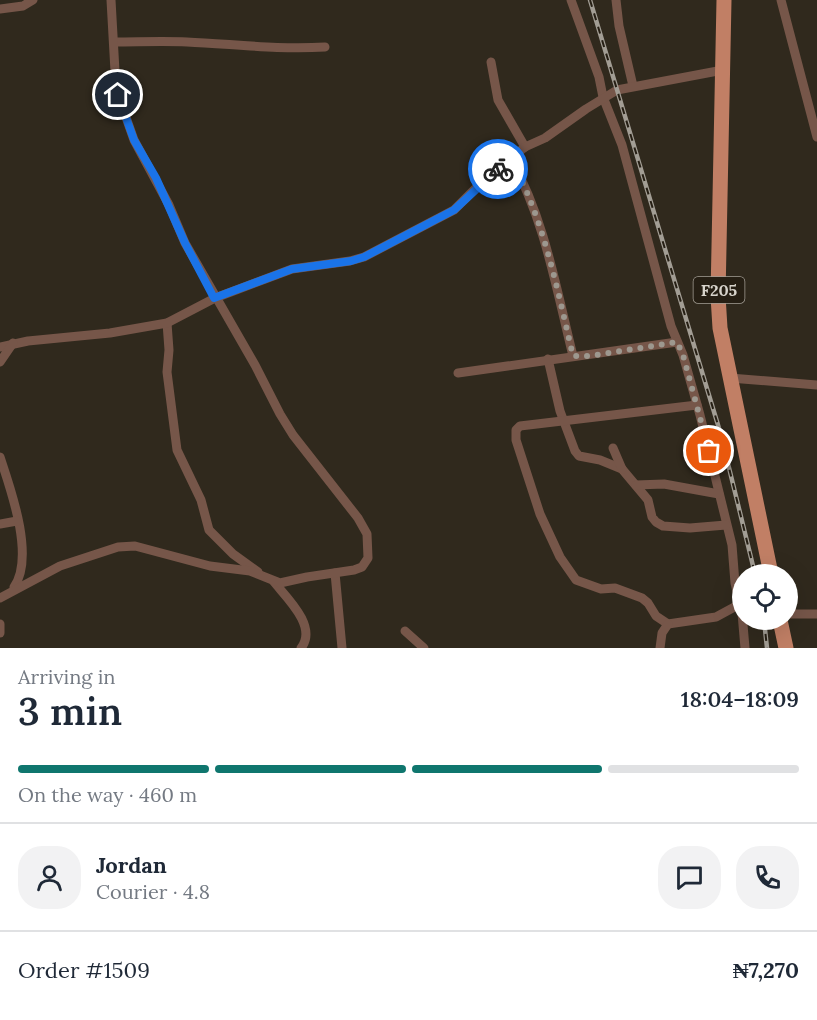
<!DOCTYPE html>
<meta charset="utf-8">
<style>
body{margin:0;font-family:Lora,serif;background:#f2f2f3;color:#1f2937;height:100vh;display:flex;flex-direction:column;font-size:22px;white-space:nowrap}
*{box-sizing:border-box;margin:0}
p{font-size:20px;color:#747a83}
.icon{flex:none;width:33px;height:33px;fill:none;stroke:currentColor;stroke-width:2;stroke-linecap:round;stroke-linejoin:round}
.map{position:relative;height:648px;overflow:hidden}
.details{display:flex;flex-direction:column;background:#fff;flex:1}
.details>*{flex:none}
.buttons{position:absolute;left:732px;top:564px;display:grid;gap:12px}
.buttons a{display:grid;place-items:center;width:66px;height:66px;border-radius:50%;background:#fff;box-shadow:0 6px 24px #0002;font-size:30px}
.pin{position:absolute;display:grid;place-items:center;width:51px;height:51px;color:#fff;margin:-26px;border:3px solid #fff;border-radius:50%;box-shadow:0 2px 6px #0007}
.courier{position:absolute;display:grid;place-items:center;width:60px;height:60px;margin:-30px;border:4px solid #1a73e8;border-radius:50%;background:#fff;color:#222;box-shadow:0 2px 8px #0007}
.headline em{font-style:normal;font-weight:600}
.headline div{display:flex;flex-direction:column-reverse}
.headline{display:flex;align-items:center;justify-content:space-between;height:102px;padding:0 18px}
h1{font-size:39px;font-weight:600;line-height:45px}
.bar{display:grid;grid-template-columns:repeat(4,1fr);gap:9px 6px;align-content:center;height:72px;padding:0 18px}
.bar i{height:8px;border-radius:4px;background:#e0e1e3}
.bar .selected{background:#0f766e}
.bar p{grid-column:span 4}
.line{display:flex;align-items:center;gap:15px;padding:0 18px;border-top:2px solid #e0e1e3}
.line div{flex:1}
.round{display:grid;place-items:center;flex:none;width:63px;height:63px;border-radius:24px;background:#f2f2f3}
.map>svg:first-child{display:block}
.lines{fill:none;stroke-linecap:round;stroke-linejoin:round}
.street{stroke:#765649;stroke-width:9}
.primary{stroke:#c17f65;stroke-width:15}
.rail-casing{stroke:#a29d94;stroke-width:4.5}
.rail{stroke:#261f14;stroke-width:2;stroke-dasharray:7;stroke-linecap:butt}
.done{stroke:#9d988f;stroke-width:6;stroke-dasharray:0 10.8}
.route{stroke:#1a73e8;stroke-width:8}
.labels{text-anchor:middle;stroke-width:5;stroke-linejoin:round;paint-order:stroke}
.shield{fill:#261f14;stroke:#a39e95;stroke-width:1.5}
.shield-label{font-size:16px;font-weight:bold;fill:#d8d4cc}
</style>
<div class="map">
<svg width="817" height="648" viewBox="0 0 817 648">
<rect width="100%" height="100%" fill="#30291d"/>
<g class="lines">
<g class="street">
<polyline points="571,0 599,77 603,97 622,145 671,326 683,355 700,415 732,545 735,583 742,613 745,648"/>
<polyline points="616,0 619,26 633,86"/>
<polyline points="781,0 817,137"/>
<polyline points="0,9 23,6 33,0"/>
<path d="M114 42C138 42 163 41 187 42 233 44 279 50 325 47"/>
<polyline points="491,62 498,100 525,147"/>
<path d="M511 159C545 220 556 288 573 356"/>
<polyline points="167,323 169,350 167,372 177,450 201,500 209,530 233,554 258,572"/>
<polyline points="0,347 28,341 110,333 167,323 215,298 292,269 350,261 364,257 454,210 486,178 525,147 545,138 586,109 617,90 723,70"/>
<polyline points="548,359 560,411 575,451 579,456 600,460 622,469 648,500 652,517 656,522 663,526 690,528 726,525"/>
<polyline points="0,362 13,343"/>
<polyline points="458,373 677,342"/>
<polyline points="730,378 817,385"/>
<polyline points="697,405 520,426 516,430 516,440 540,514 560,557 576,580 601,589 615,588 642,598 648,603 656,616 668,624 716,617 740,604"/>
<polyline points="613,448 622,469"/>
<path d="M0 457C11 490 35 557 14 587"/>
<polyline points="636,485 664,484 719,494"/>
<polyline points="0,524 17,521"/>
<polyline points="335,573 342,648"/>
<path d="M274 582C287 598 318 627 301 648"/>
<polyline points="0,598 60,566 118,547 135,546 210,566 250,571 280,583 307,577 354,570 362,567 368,558 367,534 358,518 293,435 280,414 255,365 185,243 169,205 134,140 116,89 111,0"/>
<polyline points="788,614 817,614"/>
<polyline points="0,624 0,633"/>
<polyline points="405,631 424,648"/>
<polyline points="660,648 662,633 668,624"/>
</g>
<g class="primary">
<polyline points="724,0 718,296 720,328 771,574"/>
<polyline points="780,620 786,648"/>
</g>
<g class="rail-casing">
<g id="rail">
<polyline points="590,0 721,435 755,574"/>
<polyline points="764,620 767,648"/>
</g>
</g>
<use href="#rail" class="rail"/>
</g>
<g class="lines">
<path class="done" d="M498 169 511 159C544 220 557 288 573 356H590L677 342 683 355 709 451"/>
<polyline class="route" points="118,95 134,140 156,178 185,243 214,298 292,269 351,261 364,257 454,210 498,169"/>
</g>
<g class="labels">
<rect class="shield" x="693.5" y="277" width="51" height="26" rx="4.5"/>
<g class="shield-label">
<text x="719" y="296">F205</text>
</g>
</g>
</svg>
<div class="buttons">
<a><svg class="icon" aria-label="locate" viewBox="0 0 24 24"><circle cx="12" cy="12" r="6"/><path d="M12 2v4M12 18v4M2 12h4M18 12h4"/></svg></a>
</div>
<div class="pin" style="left:709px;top:451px;background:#ea580c"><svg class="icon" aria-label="bag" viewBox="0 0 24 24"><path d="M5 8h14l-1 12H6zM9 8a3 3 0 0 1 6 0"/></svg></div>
<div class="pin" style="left:118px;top:95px;background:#1f2937"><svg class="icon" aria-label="home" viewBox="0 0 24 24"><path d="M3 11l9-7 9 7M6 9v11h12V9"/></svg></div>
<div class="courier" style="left:498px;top:169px"><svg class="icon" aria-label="bike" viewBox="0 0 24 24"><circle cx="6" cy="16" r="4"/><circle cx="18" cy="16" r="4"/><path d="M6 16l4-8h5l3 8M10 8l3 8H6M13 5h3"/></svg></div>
</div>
<section class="details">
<div class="headline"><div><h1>3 min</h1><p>Arriving in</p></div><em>18:04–18:09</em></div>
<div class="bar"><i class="selected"></i><i class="selected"></i><i class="selected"></i><i></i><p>On the way · 460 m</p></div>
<div class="line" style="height:108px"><a class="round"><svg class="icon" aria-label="person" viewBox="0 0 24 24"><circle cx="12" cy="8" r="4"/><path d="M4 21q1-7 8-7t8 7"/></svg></a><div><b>Jordan</b><p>Courier · 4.8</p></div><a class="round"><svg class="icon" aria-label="chat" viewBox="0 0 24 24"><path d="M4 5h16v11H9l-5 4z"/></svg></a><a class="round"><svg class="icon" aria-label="phone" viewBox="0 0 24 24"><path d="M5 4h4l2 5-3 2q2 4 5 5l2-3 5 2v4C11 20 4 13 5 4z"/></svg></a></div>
<div class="line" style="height:78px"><div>Order #1509</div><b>₦7,270</b></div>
</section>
